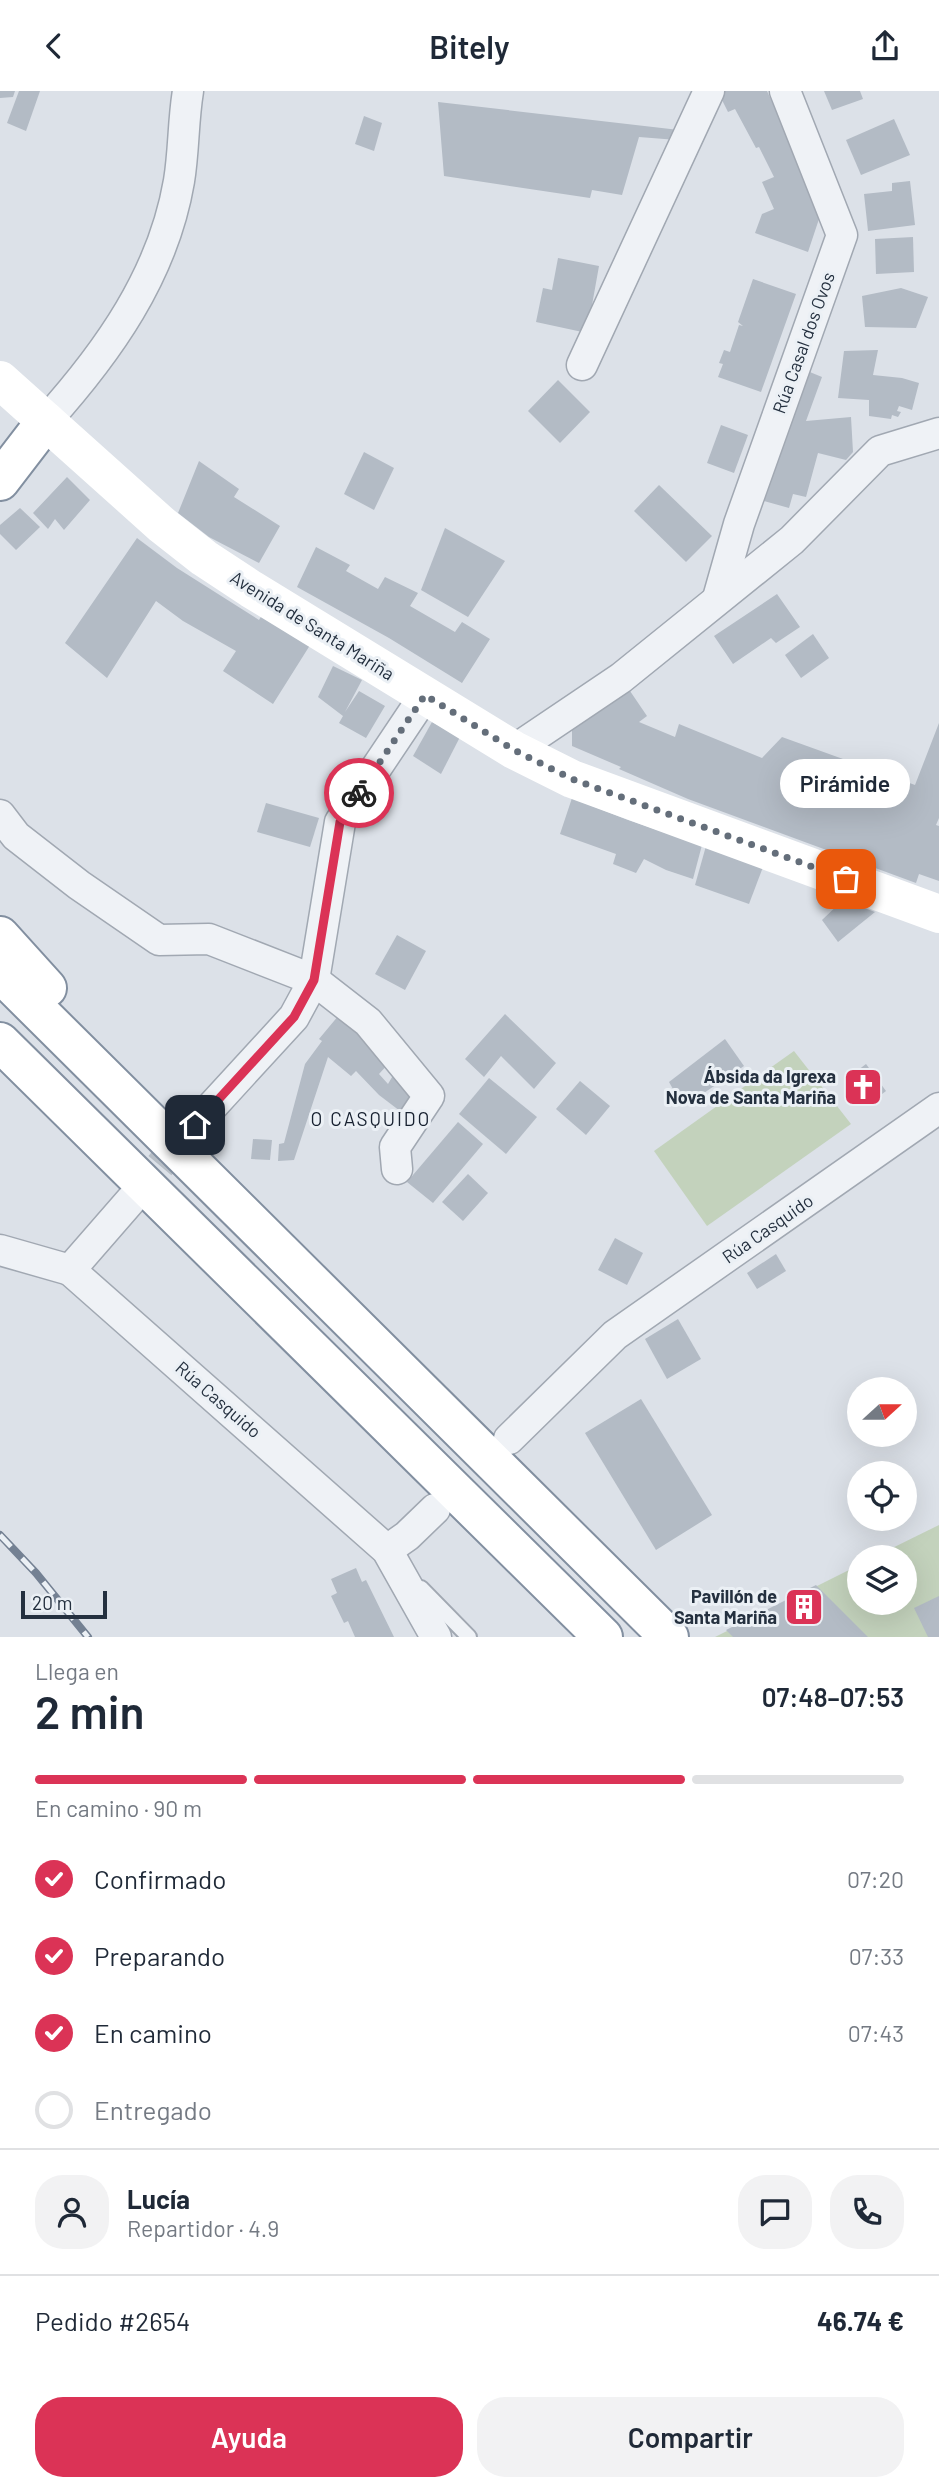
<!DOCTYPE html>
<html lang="es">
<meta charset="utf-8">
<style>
body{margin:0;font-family:Barlow,sans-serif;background:#f2f2f3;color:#1f2937;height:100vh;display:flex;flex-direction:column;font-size:26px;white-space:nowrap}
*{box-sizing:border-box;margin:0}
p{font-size:23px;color:#747a83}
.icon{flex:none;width:38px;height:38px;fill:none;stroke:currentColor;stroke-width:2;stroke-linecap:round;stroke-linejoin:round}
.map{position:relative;height:1546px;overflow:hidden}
.panel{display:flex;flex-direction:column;background:#fff;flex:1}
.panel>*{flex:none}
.needle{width:46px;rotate:69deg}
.fabs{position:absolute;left:847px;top:1286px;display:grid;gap:14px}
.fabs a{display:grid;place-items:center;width:70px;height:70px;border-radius:50%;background:#fff;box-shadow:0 7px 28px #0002;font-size:35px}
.scale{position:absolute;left:21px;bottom:18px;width:86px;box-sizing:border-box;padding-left:7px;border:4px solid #24303f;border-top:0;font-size:19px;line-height:24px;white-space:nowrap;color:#24303f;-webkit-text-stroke:5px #ebf0f5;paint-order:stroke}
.pin{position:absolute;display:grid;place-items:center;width:60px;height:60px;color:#fff;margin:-30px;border-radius:14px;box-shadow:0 4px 10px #0006}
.courier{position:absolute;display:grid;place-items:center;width:70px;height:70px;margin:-35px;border:5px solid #db3356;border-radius:50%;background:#fff;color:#222;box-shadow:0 2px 9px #0007}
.bubble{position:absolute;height:49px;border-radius:24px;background:#fff;box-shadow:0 7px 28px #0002;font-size:23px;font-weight:600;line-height:49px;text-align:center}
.summary em{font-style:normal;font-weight:600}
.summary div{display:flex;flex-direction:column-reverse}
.summary{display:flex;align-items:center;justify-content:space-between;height:119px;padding:0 35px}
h1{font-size:46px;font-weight:600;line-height:52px}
.bar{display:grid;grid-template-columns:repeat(4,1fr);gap:10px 7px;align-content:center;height:84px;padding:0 35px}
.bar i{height:9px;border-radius:5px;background:#e0e1e3}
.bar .current{background:#db3356}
.bar p{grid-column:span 4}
.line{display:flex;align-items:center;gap:18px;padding:0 35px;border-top:2px solid #e0e1e3}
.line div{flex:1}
.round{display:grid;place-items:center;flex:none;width:74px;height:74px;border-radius:28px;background:#f2f2f3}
ol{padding:0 35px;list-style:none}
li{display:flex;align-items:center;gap:21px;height:77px}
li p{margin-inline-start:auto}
li .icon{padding:7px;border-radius:50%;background:#db3356;color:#fff;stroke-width:4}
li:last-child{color:#747a83}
li i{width:38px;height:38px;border:4px solid #e0e1e3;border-radius:50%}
.button{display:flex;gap:14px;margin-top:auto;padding:14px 35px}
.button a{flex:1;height:80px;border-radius:28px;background:#db3356;color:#fff;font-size:28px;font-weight:600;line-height:80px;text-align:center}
.button a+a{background:#f2f2f3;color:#1f2937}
header{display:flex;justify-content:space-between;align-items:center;height:91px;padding:0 35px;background:#fff;font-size:32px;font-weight:600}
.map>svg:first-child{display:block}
.green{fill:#c3d2bc}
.building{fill:#b3bbc5}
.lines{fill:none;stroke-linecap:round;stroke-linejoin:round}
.street-tunnel{stroke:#b7bec6;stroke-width:30;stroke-dasharray:30 15;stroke-linecap:butt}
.lane-casing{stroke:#a1a8b2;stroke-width:18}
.street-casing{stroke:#a1a8b2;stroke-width:33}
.highway-casing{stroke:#828fa0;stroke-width:42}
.lane{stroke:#eff2f6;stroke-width:14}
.street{stroke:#eff2f6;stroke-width:30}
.secondary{stroke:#fff;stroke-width:38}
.highway{stroke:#fff;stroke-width:38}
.rail-casing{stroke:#748193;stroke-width:8}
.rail{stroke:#ebf0f5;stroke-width:5;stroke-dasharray:16;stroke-linecap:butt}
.done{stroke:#646e7a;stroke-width:7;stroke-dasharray:0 12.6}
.route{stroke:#db3356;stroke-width:9}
.labels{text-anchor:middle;stroke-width:6;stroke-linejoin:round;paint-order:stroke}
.street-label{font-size:18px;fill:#24303f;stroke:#ebf0f5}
.poi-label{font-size:18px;font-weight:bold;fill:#24303f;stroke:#ebf0f5;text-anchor:end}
.neighbourhood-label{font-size:19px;letter-spacing:2px;fill:#172130;stroke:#ebf0f5}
</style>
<header><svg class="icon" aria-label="back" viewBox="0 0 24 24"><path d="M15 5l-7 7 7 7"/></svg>Bitely<svg class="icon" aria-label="share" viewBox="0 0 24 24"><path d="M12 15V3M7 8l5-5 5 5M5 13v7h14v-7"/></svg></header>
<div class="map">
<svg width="939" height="1546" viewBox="0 0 939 1546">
<rect width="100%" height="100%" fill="#dce1e8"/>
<g class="green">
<polygon points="794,960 851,1033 707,1135 654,1060"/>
<polygon points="939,1434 939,1546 715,1546 859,1474 859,1512 905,1512 905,1466 874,1466"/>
</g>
<g class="building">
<polygon points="0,0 15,0 13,6 0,7"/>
<polygon points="19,0 40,0 26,40 7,32"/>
<polygon points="721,0 767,0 822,119 808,161 755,142 762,123 774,118 762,91 774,86 759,56 756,57 735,18 728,21 719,3"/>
<polygon points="824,0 860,0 863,8 832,19"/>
<polygon points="438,11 679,39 677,49 639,46 622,104 592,99 590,107 444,85"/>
<polygon points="364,25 382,32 374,60 355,53"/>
<polygon points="894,28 910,64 861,84 846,49"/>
<polygon points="910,90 915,134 868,140 864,103 892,100 892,92"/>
<polygon points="913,146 914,181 876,183 875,148"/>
<polygon points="558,167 599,175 587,242 536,231 543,197 552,199"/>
<polygon points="753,188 796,203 761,301 718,286 723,273 719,272 724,259 730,261 739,234 743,235 738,231"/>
<polygon points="901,197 928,206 916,237 865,236 862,205"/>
<polygon points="878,259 873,284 902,287 919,292 912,319 899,315 897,320 901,321 898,326 892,324 891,328 869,325 869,309 838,307 844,260"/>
<polygon points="800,277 822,286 806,330 851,326 853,361 846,369 818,362 806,406 793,403 789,417 764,410"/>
<polygon points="558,289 590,321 560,352 528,320"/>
<polygon points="721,334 748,344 734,382 707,372"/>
<polygon points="364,361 394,377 374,419 344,403"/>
<polygon points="199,370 239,398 234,406 280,435 259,472 209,446 178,422"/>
<polygon points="67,386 90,409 64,439 55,428 48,438 33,422"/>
<polygon points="659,394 712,445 686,471 634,420"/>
<polygon points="20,417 40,436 16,459 0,443 0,434"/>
<polygon points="445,437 505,470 468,526 421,499"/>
<polygon points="137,447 177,477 259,529 262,524 312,551 273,613 223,580 236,560 183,530 156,510 107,587 65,552"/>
<polygon points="316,456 350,474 346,480 378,498 385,486 418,502 410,515 455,541 462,531 490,548 462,592 389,547 297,496"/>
<polygon points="777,503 800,536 776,552 771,547 733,573 714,545"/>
<polygon points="813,543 829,567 801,587 785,564"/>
<polygon points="333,575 362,589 345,621 359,600 385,615 366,647 339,632 343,625 318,606"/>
<polygon points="630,600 647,625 639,631 675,646 679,633 762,667 782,646 915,694 939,632 939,727 936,734 939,735 939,790 919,783 916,792 688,708 619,678 621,676 572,655 572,637"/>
<polygon points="432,631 460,646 441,683 413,665"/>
<polygon points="572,707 628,729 702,754 693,788 666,779 644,768 636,782 613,773 616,763 560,743"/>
<polygon points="266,712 319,727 310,756 257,741"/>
<polygon points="706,755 763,776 749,813 695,794"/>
<polygon points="843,809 875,821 838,851 822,829"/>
<polygon points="397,844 426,860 405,899 375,883"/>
<polygon points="505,923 556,972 534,998 501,965 484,986 465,968"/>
<polygon points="339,924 389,972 379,983 388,993 395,981 414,1006 400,1020 379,1004 356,980 351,985 328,966 294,1069 278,1070 279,1053 284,1052 305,973 322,950 319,948"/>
<polygon points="725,948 744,975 683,1016 669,991"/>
<polygon points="866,973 886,1000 869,1013 857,1015 846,1008 844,994 849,986"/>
<polygon points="489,987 537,1026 506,1063 459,1023"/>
<polygon points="580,990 610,1015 586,1044 556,1018"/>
<polygon points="458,1031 483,1053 433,1112 407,1091"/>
<polygon points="253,1048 272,1049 270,1069 251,1068"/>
<polygon points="468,1083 488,1102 463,1130 442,1111"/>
<polygon points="615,1147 643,1162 627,1194 598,1179"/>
<polygon points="776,1163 786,1180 757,1198 747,1182"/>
<polygon points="678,1228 701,1268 667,1288 645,1248"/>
<polygon points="641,1308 712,1424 656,1459 585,1342"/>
<polygon points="356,1477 362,1491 366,1489 394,1546 355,1546 348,1530 344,1532 331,1505 337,1502 331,1488"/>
<polygon points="816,1494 868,1546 733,1546 726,1539"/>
<polygon points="939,1505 939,1546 928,1546 914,1517"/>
</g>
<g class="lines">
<polyline class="street-tunnel" points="131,1109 189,1040"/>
<g class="lane-casing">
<polyline id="lane" points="421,1497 469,1546"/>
</g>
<g class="street-casing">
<g id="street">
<polyline points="582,274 709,0"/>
<path d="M46 330C108 261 163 184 179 90 184 60 183 30 188 0"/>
<polyline points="718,507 739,433 842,144 785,0"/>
<polyline points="514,659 621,587 792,449 880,360 939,342"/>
<polyline points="0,724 16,745 79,794 159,849 209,848 314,889 368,931 429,1005 395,1056 397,1078"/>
<polyline points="195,1034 294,926 314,889 340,731 425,604"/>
<polyline points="131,1109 70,1179 387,1459 436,1546"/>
<polyline points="0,1159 70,1179"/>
<polyline points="509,1348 615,1244 939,1017"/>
<polyline points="387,1459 407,1445 435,1418"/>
</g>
</g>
<g class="highway-casing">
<g id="highway">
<polyline points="0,390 46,330"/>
<polyline points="0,845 47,897"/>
<polyline points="0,882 669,1546"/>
<polyline points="0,951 603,1546"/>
</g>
</g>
<use href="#lane" class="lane"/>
<use href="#street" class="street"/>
<polyline class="secondary" points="0,289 162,434 204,467 251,498 514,659 572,688 939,823"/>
<use href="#highway" class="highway"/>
<g class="rail-casing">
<polyline id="rail" points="0,1444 36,1482 88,1546"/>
</g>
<use href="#rail" class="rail"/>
</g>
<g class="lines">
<polyline class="done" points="359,702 425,604 514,659 572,688 846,788"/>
<polyline class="route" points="195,1034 294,926 314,889 340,731 359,702"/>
</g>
<defs>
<g id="church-square" transform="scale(2.0125)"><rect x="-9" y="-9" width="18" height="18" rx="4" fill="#db3356" stroke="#ebf0f5"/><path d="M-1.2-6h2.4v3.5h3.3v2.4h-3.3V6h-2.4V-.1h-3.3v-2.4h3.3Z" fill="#fff"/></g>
<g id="building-square" transform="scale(2.0125)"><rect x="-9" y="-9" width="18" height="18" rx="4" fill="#db3356" stroke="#ebf0f5"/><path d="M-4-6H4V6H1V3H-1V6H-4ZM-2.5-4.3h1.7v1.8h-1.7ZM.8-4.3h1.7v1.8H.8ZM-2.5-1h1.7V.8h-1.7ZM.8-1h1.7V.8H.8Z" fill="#fff"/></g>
</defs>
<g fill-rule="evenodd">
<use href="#church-square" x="863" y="996"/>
<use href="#building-square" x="804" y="1516"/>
</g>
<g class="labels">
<g class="street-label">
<text transform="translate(804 252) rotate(-70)" y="6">Rúa Casal dos Ovos</text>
<text transform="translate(312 535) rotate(32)" y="6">Avenida de Santa Mariña</text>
<text transform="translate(768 1138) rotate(-35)" y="6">Rúa Casquido</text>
<text transform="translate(218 1309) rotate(41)" y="6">Rúa Casquido</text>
</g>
<g class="poi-label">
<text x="836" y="992">Ábsida da Igrexa<tspan x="836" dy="21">Nova de Santa Mariña</tspan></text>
<text x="777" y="1512">Pavillón de<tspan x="777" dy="21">Santa Mariña</tspan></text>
</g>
<g class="neighbourhood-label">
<text x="371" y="1035">O CASQUIDO</text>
</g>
</g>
</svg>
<div class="fabs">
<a><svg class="needle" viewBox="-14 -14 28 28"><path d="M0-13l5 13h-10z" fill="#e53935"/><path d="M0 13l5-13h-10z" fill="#747a83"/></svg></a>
<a><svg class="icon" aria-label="locate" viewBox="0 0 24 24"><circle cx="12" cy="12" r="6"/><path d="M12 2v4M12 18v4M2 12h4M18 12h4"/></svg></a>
<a><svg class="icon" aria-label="layers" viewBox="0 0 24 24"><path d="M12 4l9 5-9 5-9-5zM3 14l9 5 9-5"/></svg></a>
</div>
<div class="scale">20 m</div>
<div class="pin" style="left:846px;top:788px;background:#ea580c"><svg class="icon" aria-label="bag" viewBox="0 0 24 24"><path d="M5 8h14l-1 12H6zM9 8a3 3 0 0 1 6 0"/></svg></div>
<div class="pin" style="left:195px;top:1034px;background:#1f2937"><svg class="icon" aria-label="home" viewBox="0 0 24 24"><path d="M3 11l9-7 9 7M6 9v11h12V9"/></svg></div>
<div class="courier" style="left:359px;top:702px"><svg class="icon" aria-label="bike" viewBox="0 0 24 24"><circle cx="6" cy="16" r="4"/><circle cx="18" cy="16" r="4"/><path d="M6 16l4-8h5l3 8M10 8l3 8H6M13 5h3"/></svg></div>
<div class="bubble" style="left:780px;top:668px;width:130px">Pirámide</div>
</div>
<section class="panel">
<div class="summary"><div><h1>2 min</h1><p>Llega en</p></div><em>07:48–07:53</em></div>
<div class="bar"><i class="current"></i><i class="current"></i><i class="current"></i><i></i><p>En camino · 90 m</p></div>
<ol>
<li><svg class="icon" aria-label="check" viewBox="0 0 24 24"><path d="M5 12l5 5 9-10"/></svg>Confirmado<p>07:20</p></li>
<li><svg class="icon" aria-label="check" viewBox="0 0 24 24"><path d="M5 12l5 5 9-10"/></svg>Preparando<p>07:33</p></li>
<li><svg class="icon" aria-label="check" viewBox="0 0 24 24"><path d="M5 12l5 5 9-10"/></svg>En camino<p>07:43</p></li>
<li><i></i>Entregado</li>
</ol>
<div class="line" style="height:126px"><a class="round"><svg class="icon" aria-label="person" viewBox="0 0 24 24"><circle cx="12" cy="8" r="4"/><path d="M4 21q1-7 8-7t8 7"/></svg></a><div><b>Lucía</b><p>Repartidor · 4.9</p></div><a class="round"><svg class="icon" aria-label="chat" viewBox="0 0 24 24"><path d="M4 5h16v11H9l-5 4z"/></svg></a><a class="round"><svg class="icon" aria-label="phone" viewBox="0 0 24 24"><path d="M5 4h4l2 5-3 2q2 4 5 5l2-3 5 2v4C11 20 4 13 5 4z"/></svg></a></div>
<div class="line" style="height:91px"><div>Pedido #2654</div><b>46.74 €</b></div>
<div class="button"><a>Ayuda</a><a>Compartir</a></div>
</section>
